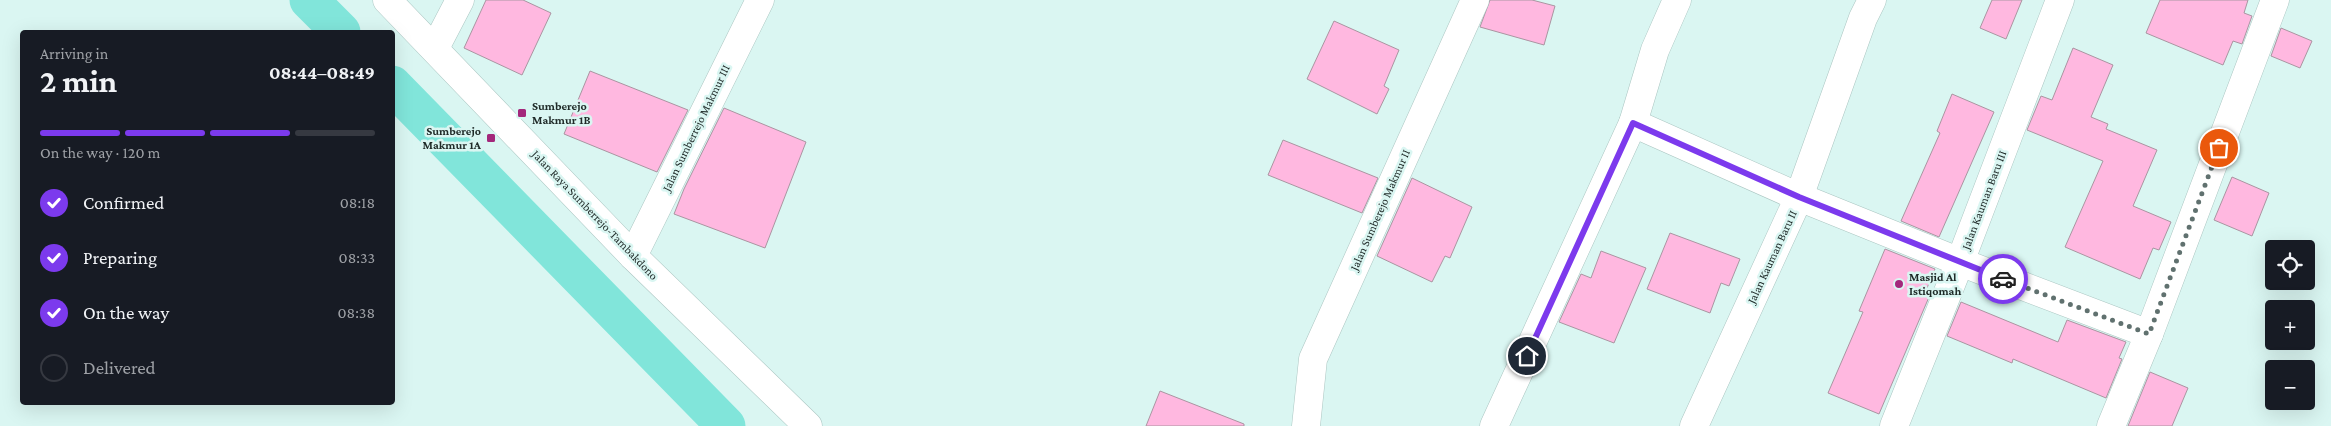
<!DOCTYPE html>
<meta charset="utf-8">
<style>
body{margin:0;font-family:"Crimson Pro",serif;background:#242831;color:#f1f3f6;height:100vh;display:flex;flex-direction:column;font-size:19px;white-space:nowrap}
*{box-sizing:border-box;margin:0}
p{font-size:16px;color:#9ea1a6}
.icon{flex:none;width:28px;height:28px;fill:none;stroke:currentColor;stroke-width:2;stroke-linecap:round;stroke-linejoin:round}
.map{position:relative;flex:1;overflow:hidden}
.drawer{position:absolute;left:20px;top:30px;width:375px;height:375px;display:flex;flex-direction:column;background:#171b24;border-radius:5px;box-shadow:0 5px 20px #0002}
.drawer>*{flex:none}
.buttons{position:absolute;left:2265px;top:240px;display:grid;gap:10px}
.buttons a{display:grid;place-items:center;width:50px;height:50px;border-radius:5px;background:#171b24;box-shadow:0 5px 20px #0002;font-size:25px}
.pin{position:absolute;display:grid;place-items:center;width:42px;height:42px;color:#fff;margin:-21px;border:2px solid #fff;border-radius:50%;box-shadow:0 1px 5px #0007}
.courier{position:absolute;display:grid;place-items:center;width:50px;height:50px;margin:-25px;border:4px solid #7c3aed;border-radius:50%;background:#fff;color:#222;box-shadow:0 1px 6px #0007}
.overview em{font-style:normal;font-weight:700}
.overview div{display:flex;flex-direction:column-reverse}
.overview{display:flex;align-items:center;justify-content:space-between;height:85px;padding:0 20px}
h1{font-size:32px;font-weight:700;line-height:38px}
.bar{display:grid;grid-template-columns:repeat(4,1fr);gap:8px 5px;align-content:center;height:60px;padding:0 20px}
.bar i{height:6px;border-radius:4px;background:#363941}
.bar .on{background:#7c3aed}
.bar p{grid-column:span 4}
ol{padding:0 20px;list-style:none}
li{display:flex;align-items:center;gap:15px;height:55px}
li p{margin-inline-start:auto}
li .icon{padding:5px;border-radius:50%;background:#7c3aed;color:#fff;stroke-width:4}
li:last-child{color:#9ea1a6}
li i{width:28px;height:28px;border:2px solid #363941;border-radius:50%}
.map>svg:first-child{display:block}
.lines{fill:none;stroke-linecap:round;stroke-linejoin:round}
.canal{stroke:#81e5da;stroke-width:39}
.building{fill:#ffb8e0;stroke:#aa95a1}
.street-casing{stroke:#abc6c2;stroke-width:29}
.street{stroke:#fff;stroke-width:28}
.done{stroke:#60716f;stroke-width:5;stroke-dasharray:0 9}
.route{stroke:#7c3aed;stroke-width:6}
.poi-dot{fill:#a3277b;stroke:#daf6f2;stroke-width:2}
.labels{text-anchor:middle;stroke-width:5;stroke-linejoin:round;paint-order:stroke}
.poi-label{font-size:12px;font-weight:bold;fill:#1f2a28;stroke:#daf6f2;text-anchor:start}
.street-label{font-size:12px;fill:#1f2a28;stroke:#daf6f2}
</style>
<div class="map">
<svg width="2331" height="426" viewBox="0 0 2331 426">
<rect width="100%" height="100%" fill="#daf6f2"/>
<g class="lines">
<g class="canal">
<polyline points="309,0 341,32"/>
<polyline points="392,85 726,426"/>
</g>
</g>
<g class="building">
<polygon points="486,0 523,0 551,13 522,75 464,48"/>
<polygon points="1490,0 1532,0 1555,6 1544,45 1480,27"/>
<polygon points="1992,0 2022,0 2006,39 1980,28"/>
<polygon points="2160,0 2248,0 2244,13 2252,16 2242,44 2233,41 2223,65 2146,33"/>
<polygon points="1334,21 1399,50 1384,86 1389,89 1377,114 1307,79"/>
<polygon points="2281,28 2312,41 2300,68 2271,56"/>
<polygon points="2073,48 2113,65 2091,117 2108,124 2106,129 2157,150 2133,206 2171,222 2159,250 2153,248 2140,279 2065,247 2103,161 2027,130 2041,96 2052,100"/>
<polygon points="590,71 688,110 657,172 564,134"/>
<polygon points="1952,94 1994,112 1939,237 1901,221 1940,133 1937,131"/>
<polygon points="724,108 806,142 765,248 674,214 684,189"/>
<polygon points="1283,140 1378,178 1362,213 1268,175"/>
<polygon points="2232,177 2269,193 2252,236 2214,220"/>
<polygon points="1412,178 1472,207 1450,258 1445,256 1432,282 1377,256"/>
<polygon points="1670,233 1740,259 1729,286 1721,283 1710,313 1647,289"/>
<polygon points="1885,249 1935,269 1927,288 1932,290 1879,414 1828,393 1863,312 1859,311"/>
<polygon points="1601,251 1646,268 1614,343 1559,322 1581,274 1591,278"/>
<polygon points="1961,302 2058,342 2067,320 2126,342 2119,358 2122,359 2106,398 2013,359 2012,363 1947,336"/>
<polygon points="2150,372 2188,388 2172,426 2128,426"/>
<polygon points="1160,391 1244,424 1244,426 1146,426"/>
</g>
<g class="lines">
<g class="street-casing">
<g id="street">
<polyline points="387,0 633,256 808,426"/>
<polyline points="435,48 460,0"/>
<polyline points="1633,123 1799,197 1960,262 2149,334"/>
<polyline points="633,256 760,0"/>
<polyline points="1306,426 1313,359 1475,0"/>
<polyline points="1494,426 1633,123 1655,50 1677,0"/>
<polyline points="1694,426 1799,197 1863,18 1872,0"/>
<polyline points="1894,426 1960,262 2060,0"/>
<polyline points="2111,426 2149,334 2275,0"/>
</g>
</g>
<use href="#street" class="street"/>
</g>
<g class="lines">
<polyline class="done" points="2003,279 2149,334 2219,148"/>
<polyline class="route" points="1527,356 1633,123 1799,197 2003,279"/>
</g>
<g class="poi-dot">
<rect x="517" y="108" width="10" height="10" rx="2.5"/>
<rect x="486" y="133" width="10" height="10" rx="2.5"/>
<circle cx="1899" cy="284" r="5"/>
</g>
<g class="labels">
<g class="poi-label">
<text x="532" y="110">Sumberejo<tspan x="532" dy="14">Makmur 1B</tspan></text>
<text x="481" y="135" text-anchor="end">Sumberejo<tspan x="481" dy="14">Makmur 1A</tspan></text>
<text x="1909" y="281">Masjid Al<tspan x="1909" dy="14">Istiqomah</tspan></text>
</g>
<g class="street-label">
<text transform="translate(696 128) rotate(-64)" y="4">Jalan Sumberrejo Makmur III</text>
<text transform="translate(1984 200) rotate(-69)" y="4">Jalan Kauman Baru III</text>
<text transform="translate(1380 210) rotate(-66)" y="4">Jalan Sumberejo Makmur II</text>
<text transform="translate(595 215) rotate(46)" y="4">Jalan Raya Sumberrejo-Tambakdono</text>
<text transform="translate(1772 257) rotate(-65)" y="4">Jalan Kauman Baru II</text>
</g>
</g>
</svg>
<div class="buttons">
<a><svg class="icon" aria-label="locate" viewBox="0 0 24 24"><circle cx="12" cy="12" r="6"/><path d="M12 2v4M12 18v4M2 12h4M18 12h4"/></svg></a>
<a>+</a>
<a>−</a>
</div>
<div class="pin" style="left:2219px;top:148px;background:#ea580c"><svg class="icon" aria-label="bag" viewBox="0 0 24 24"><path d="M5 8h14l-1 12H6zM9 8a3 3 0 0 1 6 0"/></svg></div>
<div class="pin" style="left:1527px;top:356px;background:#1f2937"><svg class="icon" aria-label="home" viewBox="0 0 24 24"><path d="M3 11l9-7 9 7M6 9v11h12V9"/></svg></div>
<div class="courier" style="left:2003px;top:279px"><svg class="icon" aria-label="car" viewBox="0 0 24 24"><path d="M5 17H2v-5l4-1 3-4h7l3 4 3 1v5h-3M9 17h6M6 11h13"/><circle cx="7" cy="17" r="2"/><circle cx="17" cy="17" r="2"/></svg></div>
<section class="drawer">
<div class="overview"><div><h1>2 min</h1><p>Arriving in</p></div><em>08:44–08:49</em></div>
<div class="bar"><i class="on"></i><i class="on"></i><i class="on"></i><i></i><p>On the way · 120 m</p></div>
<ol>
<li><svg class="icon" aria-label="check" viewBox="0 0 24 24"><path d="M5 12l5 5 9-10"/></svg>Confirmed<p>08:18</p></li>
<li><svg class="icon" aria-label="check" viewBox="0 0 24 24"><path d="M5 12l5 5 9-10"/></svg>Preparing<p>08:33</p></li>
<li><svg class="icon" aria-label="check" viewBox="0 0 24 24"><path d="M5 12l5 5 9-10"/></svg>On the way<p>08:38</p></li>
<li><i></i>Delivered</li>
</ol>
</section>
</div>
